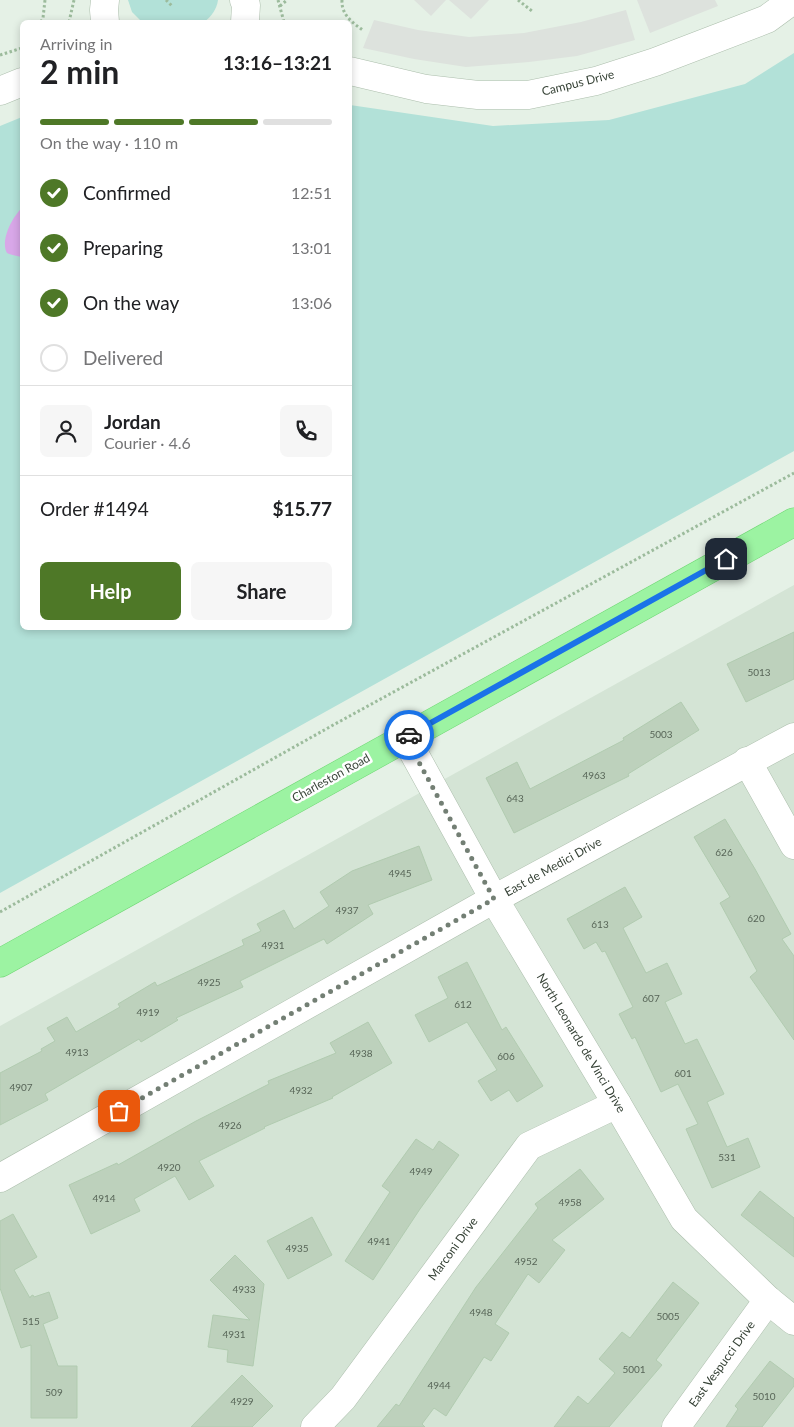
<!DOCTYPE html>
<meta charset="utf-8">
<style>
body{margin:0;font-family:Lato,sans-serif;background:#f6f6f6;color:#202124;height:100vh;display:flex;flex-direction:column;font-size:19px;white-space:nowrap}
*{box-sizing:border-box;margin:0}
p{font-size:16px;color:#757577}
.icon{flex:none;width:28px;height:28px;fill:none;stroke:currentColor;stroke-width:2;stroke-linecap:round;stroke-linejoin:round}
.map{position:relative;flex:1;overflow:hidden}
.drawer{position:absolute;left:20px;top:20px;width:332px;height:610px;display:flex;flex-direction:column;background:#fff;border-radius:8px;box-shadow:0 2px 8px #0003}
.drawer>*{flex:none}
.pin{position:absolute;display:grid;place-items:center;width:42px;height:42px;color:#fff;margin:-21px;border-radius:10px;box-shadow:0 2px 8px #0006}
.courier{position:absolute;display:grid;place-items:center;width:50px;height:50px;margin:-25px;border:4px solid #1a73e8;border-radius:50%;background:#fff;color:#222;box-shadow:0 1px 6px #0007}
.headline em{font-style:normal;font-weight:700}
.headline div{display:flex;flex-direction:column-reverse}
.headline{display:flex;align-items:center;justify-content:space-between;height:85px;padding:0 20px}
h1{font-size:32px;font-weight:700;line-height:38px}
.bar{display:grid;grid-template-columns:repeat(4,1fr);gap:8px 5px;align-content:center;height:60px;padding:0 20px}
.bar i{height:6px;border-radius:4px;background:#e0e0e0}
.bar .current{background:#4e7827}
.bar p{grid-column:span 4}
.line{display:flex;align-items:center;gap:12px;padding:0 20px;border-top:1px solid #e0e0e0}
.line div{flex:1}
.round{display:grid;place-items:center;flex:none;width:52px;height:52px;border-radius:8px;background:#f6f6f6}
ol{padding:0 20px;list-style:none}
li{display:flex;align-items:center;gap:15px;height:55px}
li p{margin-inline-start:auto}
li .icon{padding:5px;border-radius:50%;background:#4e7827;color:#fff;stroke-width:4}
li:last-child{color:#757577}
li i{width:28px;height:28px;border:2px solid #e0e0e0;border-radius:50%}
.cta{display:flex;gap:10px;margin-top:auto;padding:10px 20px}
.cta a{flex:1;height:58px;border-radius:8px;background:#4e7827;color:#fff;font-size:20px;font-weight:700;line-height:58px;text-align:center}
.cta a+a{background:#f6f6f6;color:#202124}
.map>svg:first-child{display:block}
.residential{fill:#d4e4d5}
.green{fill:#b2e1d8}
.parking{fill:#dde2dd}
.water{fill:#d8a7e8}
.building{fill:#bdd1bc;stroke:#b1cbb0}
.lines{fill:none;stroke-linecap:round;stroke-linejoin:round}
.minor-casing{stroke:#acbeac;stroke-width:29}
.major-casing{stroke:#6ed673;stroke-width:29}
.path{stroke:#9cbb9c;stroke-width:3;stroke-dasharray:2.5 2.5;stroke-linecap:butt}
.minor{stroke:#fff;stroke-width:28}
.major{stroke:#9cf3a2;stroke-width:28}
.done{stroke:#737f74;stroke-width:5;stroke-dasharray:0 9}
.route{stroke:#1a73e8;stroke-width:6}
.labels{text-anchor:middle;stroke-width:5;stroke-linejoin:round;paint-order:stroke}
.number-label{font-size:10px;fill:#586658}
.street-label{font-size:12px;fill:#364236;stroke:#fff}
</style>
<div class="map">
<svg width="794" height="1427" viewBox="0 0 794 1427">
<rect width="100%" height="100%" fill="#e5f1e6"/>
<polygon class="residential" points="794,585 794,1427 0,1427 0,1026"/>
<g class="green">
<path d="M128 0H218C217 9 211 17 204 22H142L132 12Z"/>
<polygon points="794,53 794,451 0,893 0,126 22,117 22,628 350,628 350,105 493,126 609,120 745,84"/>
</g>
<g class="parking">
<polygon points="414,0 446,0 431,16"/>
<polygon points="449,0 489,0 471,19"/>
<polygon points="637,0 715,0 718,6 650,33"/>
<polygon points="626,10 635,40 577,56 529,62 466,67 414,59 363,48 374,20 418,30 469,37 524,33 581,22"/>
</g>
<path class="water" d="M22 208V257C18 256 11 255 7 253 0 241 12 217 22 208Z"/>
<g class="building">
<polygon points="794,632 794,679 746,702 727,664"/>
<polygon points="681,702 699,730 628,774 629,776 514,833 486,778 517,762 530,789 624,740 623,738"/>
<polygon points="725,819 755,869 791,934 782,939 794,956 794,1040 750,977 757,971 720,903 730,897 694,837"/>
<polygon points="419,846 432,880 368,905 373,914 327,944 324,939 240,981 243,987 176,1018 178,1020 141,1042 139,1039 45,1094 48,1100 0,1125 0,1073 42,1051 41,1049 55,1041 47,1028 67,1017 76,1032 120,1007 118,1004 155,982 157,986 244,945 242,940 261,931 257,924 284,910 294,929 329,906 320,892 352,871"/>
<polygon points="625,887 642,917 623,928 646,973 667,963 682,994 665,1002 685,1044 697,1039 724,1094 707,1102 727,1147 748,1138 760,1167 712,1188 686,1129 698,1124 678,1084 661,1092 635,1037 632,1039 619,1014 633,1007 605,951 602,952 596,942 584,949 567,919"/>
<polygon points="467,962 502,1030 506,1027 543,1086 517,1102 509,1090 491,1101 478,1081 497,1070 467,1022 429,1042 415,1015 448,998 438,977"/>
<polygon points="368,1022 392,1063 332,1097 333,1098 264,1127 265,1128 199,1161 214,1186 189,1200 175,1176 134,1199 140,1211 91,1234 69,1185 117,1163 118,1165 196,1121 269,1084 268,1081 336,1053 330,1043"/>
<polygon points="416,1139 433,1150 439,1141 459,1155 420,1209 373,1280 345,1261 390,1192 382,1186"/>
<polygon points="580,1169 604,1199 552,1240 565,1250 539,1283 528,1274 495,1324 509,1333 491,1361 484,1357 446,1416 434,1408 422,1424 425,1427 377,1427 396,1404 399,1406 476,1287 538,1208 535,1204"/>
<polygon points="760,1191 794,1218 794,1257 741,1215"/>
<polygon points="13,1214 37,1257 14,1270 30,1298 31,1296 33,1295 34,1297 49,1292 58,1318 43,1324 58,1366 77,1366 77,1418 31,1418 31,1345 21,1348 0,1288 0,1221"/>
<polygon points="312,1217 332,1255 288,1279 267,1241"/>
<polygon points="235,1255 264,1284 253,1366 227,1362 228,1350 208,1347 213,1315 250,1320 210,1280"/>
<polygon points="673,1282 699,1303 656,1360 662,1365 609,1427 554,1427 578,1396 588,1404 615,1373 599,1359 622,1332 630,1338"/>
<polygon points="770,1361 794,1379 794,1386 762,1427 726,1427 738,1409 735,1406"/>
<polygon points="242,1375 273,1406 252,1427 191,1427"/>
</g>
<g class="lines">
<g class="minor-casing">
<g id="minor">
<polyline points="244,0 246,5 245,22"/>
<polyline points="105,22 104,10 105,0"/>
<polyline points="350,71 426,89 478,95 528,95 596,81 655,62 767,19 793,0"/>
<polyline points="0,91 22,82"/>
<polyline points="405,737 494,899 617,1104 684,1219 768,1300 794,1321"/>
<polyline points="747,761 794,845"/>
<polyline points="0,1178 494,899 794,737"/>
<polyline points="315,1427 343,1398 529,1146 617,1104"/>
<polyline points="676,1427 768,1300"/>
</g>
</g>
<g class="major-casing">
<polyline id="major" points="0,963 794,522"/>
</g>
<g class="path">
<polyline points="166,0 172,6"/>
<polyline points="278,0 284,22"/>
<path d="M342 0C341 15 353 23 364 31"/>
<polyline points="518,0 532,11"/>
<polyline points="280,6 287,0"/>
<polyline points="41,22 43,18 45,0"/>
<polyline points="69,22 74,0"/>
<polyline points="0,55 22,48"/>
<polyline points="0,912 335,724 794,473"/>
</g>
<use href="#minor" class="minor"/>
<use href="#major" class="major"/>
</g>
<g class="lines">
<polyline class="done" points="119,1111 494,899 405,737 409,735"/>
<polyline class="route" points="409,735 726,559"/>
</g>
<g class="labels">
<g class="number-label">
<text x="759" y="676">5013</text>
<text x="661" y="738">5003</text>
<text x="594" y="779">4963</text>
<text x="515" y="802">643</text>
<text x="724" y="856">626</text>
<text x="400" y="877">4945</text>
<text x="347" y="914">4937</text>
<text x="756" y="922">620</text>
<text x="600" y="928">613</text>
<text x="273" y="949">4931</text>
<text x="209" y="986">4925</text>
<text x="651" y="1002">607</text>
<text x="463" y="1008">612</text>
<text x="148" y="1016">4919</text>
<text x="77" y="1056">4913</text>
<text x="361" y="1057">4938</text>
<text x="506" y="1060">606</text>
<text x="683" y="1077">601</text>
<text x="21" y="1091">4907</text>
<text x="301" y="1094">4932</text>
<text x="230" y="1129">4926</text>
<text x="727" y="1161">531</text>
<text x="169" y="1171">4920</text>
<text x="421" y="1175">4949</text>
<text x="104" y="1202">4914</text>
<text x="570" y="1206">4958</text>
<text x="379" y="1245">4941</text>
<text x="297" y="1252">4935</text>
<text x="526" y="1265">4952</text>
<text x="244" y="1293">4933</text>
<text x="481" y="1316">4948</text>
<text x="668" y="1320">5005</text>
<text x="31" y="1325">515</text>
<text x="234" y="1338">4931</text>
<text x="634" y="1373">5001</text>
<text x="439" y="1389">4944</text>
<text x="54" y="1396">509</text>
<text x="764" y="1400">5010</text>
<text x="242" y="1405">4929</text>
</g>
<g class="street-label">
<text transform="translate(578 83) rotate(-14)" y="4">Campus Drive</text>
<text transform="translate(331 778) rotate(-29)" y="4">Charleston Road</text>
<text transform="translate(553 867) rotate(-29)" y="4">East de Medici Drive</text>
<text transform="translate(581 1043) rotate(59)" y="4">North Leonardo de Vinci Drive</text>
<text transform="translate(453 1249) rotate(-54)" y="4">Marconi Drive</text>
<text transform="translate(722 1364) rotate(-54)" y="4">East Vespucci Drive</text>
</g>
</g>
</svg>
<div class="pin" style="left:119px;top:1111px;background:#ea580c"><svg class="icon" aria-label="bag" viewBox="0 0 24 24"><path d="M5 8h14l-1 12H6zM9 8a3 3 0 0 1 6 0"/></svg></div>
<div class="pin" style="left:726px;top:559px;background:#1f2937"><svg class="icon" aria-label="home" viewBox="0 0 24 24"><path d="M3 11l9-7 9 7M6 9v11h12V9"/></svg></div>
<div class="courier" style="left:409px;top:735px"><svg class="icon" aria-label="car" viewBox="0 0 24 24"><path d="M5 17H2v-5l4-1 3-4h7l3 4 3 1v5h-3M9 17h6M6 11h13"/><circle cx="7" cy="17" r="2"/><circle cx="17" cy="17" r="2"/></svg></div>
<section class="drawer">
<div class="headline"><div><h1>2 min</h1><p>Arriving in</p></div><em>13:16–13:21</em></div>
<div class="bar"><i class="current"></i><i class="current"></i><i class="current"></i><i></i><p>On the way · 110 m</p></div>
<ol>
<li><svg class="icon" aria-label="check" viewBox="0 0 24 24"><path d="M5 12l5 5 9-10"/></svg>Confirmed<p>12:51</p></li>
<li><svg class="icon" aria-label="check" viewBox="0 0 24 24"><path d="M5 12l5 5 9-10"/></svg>Preparing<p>13:01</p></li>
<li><svg class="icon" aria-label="check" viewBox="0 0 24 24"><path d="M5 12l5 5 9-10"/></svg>On the way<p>13:06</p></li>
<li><i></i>Delivered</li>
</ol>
<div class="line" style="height:90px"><a class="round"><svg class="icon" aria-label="person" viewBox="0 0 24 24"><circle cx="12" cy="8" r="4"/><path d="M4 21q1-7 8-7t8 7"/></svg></a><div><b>Jordan</b><p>Courier · 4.6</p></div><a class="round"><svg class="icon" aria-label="phone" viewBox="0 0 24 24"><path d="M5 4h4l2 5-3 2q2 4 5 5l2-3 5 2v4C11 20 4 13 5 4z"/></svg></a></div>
<div class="line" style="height:65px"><div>Order #1494</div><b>$15.77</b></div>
<div class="cta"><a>Help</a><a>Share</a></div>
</section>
</div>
